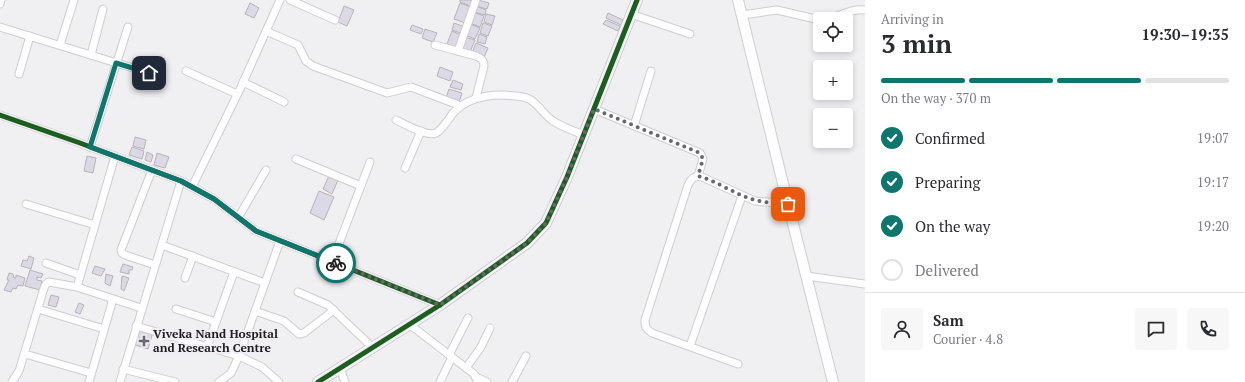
<!DOCTYPE html>
<meta charset="utf-8">
<style>
body{margin:0;font-family:"PT Serif",serif;background:#f7f7f7;color:#2b2b33;height:100vh;display:flex;flex-direction:column;font-size:15px;white-space:nowrap}
*{box-sizing:border-box;margin:0}
p{font-size:13px;color:#7c7c81}
.icon{flex:none;width:22px;height:22px;fill:none;stroke:currentColor;stroke-width:2;stroke-linecap:round;stroke-linejoin:round}
.map{position:relative;flex:1;overflow:hidden}
.panel{display:flex;flex-direction:column;background:#fff;width:380px}
.panel>*{flex:none}
.tools{position:absolute;left:813px;top:12px;display:grid;gap:8px}
.tools a{display:grid;place-items:center;width:40px;height:40px;border-radius:4px;background:#fff;box-shadow:0 2px 6px #0003;font-size:20px}
.pin{position:absolute;display:grid;place-items:center;width:34px;height:34px;color:#fff;margin:-17px;border-radius:8px;box-shadow:0 2px 6px #0006}
.courier{position:absolute;display:grid;place-items:center;width:40px;height:40px;margin:-20px;border:3px solid #0f766e;border-radius:50%;background:#fff;color:#222;box-shadow:0 1px 5px #0007}
.overview em{font-style:normal;font-weight:800}
.overview div{display:flex;flex-direction:column-reverse}
.overview{display:flex;align-items:center;justify-content:space-between;height:68px;padding:0 16px}
h1{font-size:26px;font-weight:800;line-height:30px}
.bar{display:grid;grid-template-columns:repeat(4,1fr);gap:6px 4px;align-content:center;height:48px;padding:0 16px}
.bar i{height:5px;border-radius:3px;background:#e1e1e2}
.bar .selected{background:#0f766e}
.bar p{grid-column:span 4}
.line{display:flex;align-items:center;gap:10px;padding:0 16px;border-top:1px solid #e1e1e2}
.line div{flex:1}
.round{display:grid;place-items:center;flex:none;width:42px;height:42px;border-radius:4px;background:#f7f7f7}
ol{padding:0 16px;list-style:none}
li{display:flex;align-items:center;gap:12px;height:44px}
li p{margin-inline-start:auto}
li .icon{padding:4px;border-radius:50%;background:#0f766e;color:#fff;stroke-width:4}
li:last-child{color:#7c7c81}
li i{width:22px;height:22px;border:2px solid #e1e1e2;border-radius:50%}
main{display:flex;flex:1;min-height:0}
.map>svg:first-child{display:block}
.building{fill:#dcd8e5;stroke:#b5b4b6}
.lines{fill:none;stroke-linecap:round;stroke-linejoin:round}
.street-casing{stroke:#cecdd0;stroke-width:9}
.secondary-casing{stroke:#cecdd0;stroke-width:12}
.street{stroke:#fdfdfd;stroke-width:7}
.secondary{stroke:#fdfdfd;stroke-width:10}
.cycleway-casing{stroke:#f0eef3;stroke-width:8}
.cycleway{stroke:#1b5e20;stroke-width:5}
.done{stroke:#68676a;stroke-width:4;stroke-dasharray:0 7.2}
.route{stroke:#0f766e;stroke-width:5}
.poi-dot{fill:#68676a;stroke:#f0eef3;stroke-width:1.5}
.labels{text-anchor:middle;stroke-width:4;stroke-linejoin:round;paint-order:stroke}
.poi-label{font-size:12px;font-weight:bold;fill:#1e1e20;stroke:#f0eef3;text-anchor:start}
</style>
<main>
<div class="map">
<svg width="865" height="382" viewBox="0 0 865 382">
<rect width="100%" height="100%" fill="#f0eff2"/>
<g class="building">
<polygon points="460,0 470,0 472,1 471,6 460,2"/>
<polygon points="478,0 489,3 487,9 476,6"/>
<polygon points="250,3 259,8 254,18 245,14"/>
<polygon points="460,3 471,7 465,23 454,19"/>
<polygon points="344,6 354,10 347,26 338,22"/>
<polygon points="476,6 486,10 485,15 474,12"/>
<polygon points="473,12 484,16 480,27 470,23"/>
<polygon points="608,13 623,20 621,25 606,18"/>
<polygon points="486,14 495,16 492,25 484,22"/>
<polygon points="606,20 620,26 618,31 603,24"/>
<polygon points="454,23 465,27 463,34 452,30"/>
<polygon points="483,23 492,26 488,36 480,33"/>
<polygon points="470,24 480,28 475,39 465,35"/>
<polygon points="412,25 423,29 421,34 410,30"/>
<polygon points="425,29 437,33 433,42 422,38"/>
<polygon points="452,31 463,36 457,49 447,44"/>
<polygon points="479,34 487,37 485,44 477,42"/>
<polygon points="464,37 475,40 470,52 460,49"/>
<polygon points="476,43 488,48 484,57 472,53"/>
<polygon points="440,67 453,72 450,81 437,76"/>
<polygon points="453,80 463,84 461,90 450,87"/>
<polygon points="449,89 462,93 459,102 446,98"/>
<polygon points="135,137 146,140 144,149 133,146"/>
<polygon points="132,147 144,151 142,159 129,155"/>
<polygon points="147,152 153,155 151,162 145,160"/>
<polygon points="157,153 169,157 165,168 154,165"/>
<polygon points="87,156 96,158 93,173 84,171"/>
<polygon points="329,176 338,180 332,194 323,189"/>
<polygon points="319,191 334,197 324,220 310,213"/>
<polygon points="29,256 34,258 31,269 21,266 23,260 27,261"/>
<polygon points="123,264 133,267 132,270 129,270 129,274 120,272"/>
<polygon points="95,266 105,269 101,276 92,273"/>
<polygon points="30,270 43,274 41,278 37,277 37,280 42,281 40,290 25,286"/>
<polygon points="9,273 13,274 14,278 16,278 16,275 25,278 23,286 18,285 16,289 13,288 11,292 4,290 9,280 7,280"/>
<polygon points="106,274 113,276 110,286 105,283"/>
<polygon points="122,276 129,278 124,291 121,289"/>
<polygon points="51,295 59,297 56,307 48,305"/>
<polygon points="79,303 84,305 80,314 75,312"/>
<polygon points="140,328 153,332 148,349 135,345"/>
</g>
<g class="lines">
<g class="street-casing">
<g id="street">
<polyline points="290,0 335,20"/>
<polyline points="0,4 1,0"/>
<polyline points="631,14 690,34"/>
<polyline points="742,15 777,10 820,20"/>
<path d="M828 19C839 16 854 8 865 10"/>
<polyline points="0,27 149,73"/>
<polyline points="266,31 298,45 306,61 313,66 387,93 411,87 461,106"/>
<polyline points="60,45 74,0"/>
<path d="M435 45 476 56C481 58 484 60 484 66L476 98"/>
<polyline points="458,51 476,0"/>
<polyline points="91,55 103,9"/>
<polyline points="186,71 237,94"/>
<polyline points="19,74 30,36"/>
<polyline points="243,82 284,102"/>
<polyline points="594,109 700,153 703,159 698,176"/>
<polyline points="0,115 80,143 181,181 214,199 256,231 440,305"/>
<path d="M396 120C405 124 426 137 436 133 443 129 449 118 454 112 471 94 500 93 523 97 536 99 542 114 553 121 562 127 574 131 584 135"/>
<polyline points="634,126 651,71"/>
<polyline points="90,147 128,27"/>
<polyline points="296,159 361,186"/>
<polyline points="405,168 421,131"/>
<polyline points="152,170 121,250 122,253 125,255 155,265"/>
<polyline points="192,187 241,87 280,0"/>
<polyline points="26,204 95,225"/>
<polyline points="238,218 266,170"/>
<polyline points="162,245 265,283"/>
<polyline points="332,262 370,162"/>
<polyline points="46,263 80,275"/>
<polyline points="806,276 865,284"/>
<polyline points="185,278 193,256"/>
<polyline points="77,287 115,156"/>
<polyline points="298,292 328,305 372,347"/>
<polyline points="38,309 104,329"/>
<polyline points="176,309 216,322"/>
<polyline points="255,311 284,321 299,334 304,333 334,310"/>
<polyline points="409,324 474,374 478,382"/>
<polyline points="136,326 239,356 262,367 279,382"/>
<polyline points="690,346 742,196"/>
<polyline points="207,347 234,272"/>
<polyline points="25,354 91,373"/>
<polyline points="449,355 468,318"/>
<path d="M738 364 652 333C646 329 645 327 645 320L688 185C692 178 694 175 702 177L755 201 788 204"/>
<polyline points="340,368 345,382"/>
<polyline points="466,368 481,347 490,328"/>
<polyline points="123,369 175,382"/>
<polyline points="476,377 487,382"/>
<polyline points="12,382 19,371 44,288 46,284 49,282 77,287 141,308"/>
<polyline points="89,382 113,299"/>
<polyline points="120,382 181,181"/>
<polyline points="219,382 231,373 239,356 280,241"/>
<polyline points="440,382 452,357"/>
<polyline points="512,382 526,356"/>
</g>
</g>
<g class="secondary-casing">
<g id="secondary">
<polyline points="738,0 788,204 833,382"/>
<polyline points="318,382 440,305 527,243 546,223 567,177 637,0"/>
</g>
</g>
<use href="#street" class="street"/>
<use href="#secondary" class="secondary"/>
<g class="cycleway-casing">
<g id="cycleway">
<polyline points="0,115 80,143 181,181 214,199 256,231 440,305"/>
<polyline points="318,382 440,305 527,243 546,223 567,177 637,0"/>
</g>
</g>
<use href="#cycleway" class="cycleway"/>
</g>
<g class="lines">
<path class="done" d="M336 263 440 305 527 243 546 223 567 177 594 109 700 153 703 159 698 176C713 180 727 189 741 195 756 202 771 203 788 204"/>
<polyline class="route" points="149,73 116,63 90,147 181,181 214,199 256,231 336,263"/>
</g>
<path class="poi-dot" d="M142 335h4v4h4v4h-4v4h-4v-4h-4v-4h4z"/>
<g class="labels">
<g class="poi-label">
<text x="153" y="338">Viveka Nand Hospital<tspan x="153" dy="14">and Research Centre</tspan></text>
</g>
</g>
</svg>
<div class="tools">
<a><svg class="icon" aria-label="locate" viewBox="0 0 24 24"><circle cx="12" cy="12" r="6"/><path d="M12 2v4M12 18v4M2 12h4M18 12h4"/></svg></a>
<a>+</a>
<a>−</a>
</div>
<div class="pin" style="left:788px;top:204px;background:#ea580c"><svg class="icon" aria-label="bag" viewBox="0 0 24 24"><path d="M5 8h14l-1 12H6zM9 8a3 3 0 0 1 6 0"/></svg></div>
<div class="pin" style="left:149px;top:73px;background:#1f2937"><svg class="icon" aria-label="home" viewBox="0 0 24 24"><path d="M3 11l9-7 9 7M6 9v11h12V9"/></svg></div>
<div class="courier" style="left:336px;top:263px"><svg class="icon" aria-label="bike" viewBox="0 0 24 24"><circle cx="6" cy="16" r="4"/><circle cx="18" cy="16" r="4"/><path d="M6 16l4-8h5l3 8M10 8l3 8H6M13 5h3"/></svg></div>
</div>
<section class="panel">
<div class="overview"><div><h1>3 min</h1><p>Arriving in</p></div><em>19:30–19:35</em></div>
<div class="bar"><i class="selected"></i><i class="selected"></i><i class="selected"></i><i></i><p>On the way · 370 m</p></div>
<ol>
<li><svg class="icon" aria-label="check" viewBox="0 0 24 24"><path d="M5 12l5 5 9-10"/></svg>Confirmed<p>19:07</p></li>
<li><svg class="icon" aria-label="check" viewBox="0 0 24 24"><path d="M5 12l5 5 9-10"/></svg>Preparing<p>19:17</p></li>
<li><svg class="icon" aria-label="check" viewBox="0 0 24 24"><path d="M5 12l5 5 9-10"/></svg>On the way<p>19:20</p></li>
<li><i></i>Delivered</li>
</ol>
<div class="line" style="height:72px"><a class="round"><svg class="icon" aria-label="person" viewBox="0 0 24 24"><circle cx="12" cy="8" r="4"/><path d="M4 21q1-7 8-7t8 7"/></svg></a><div><b>Sam</b><p>Courier · 4.8</p></div><a class="round"><svg class="icon" aria-label="chat" viewBox="0 0 24 24"><path d="M4 5h16v11H9l-5 4z"/></svg></a><a class="round"><svg class="icon" aria-label="phone" viewBox="0 0 24 24"><path d="M5 4h4l2 5-3 2q2 4 5 5l2-3 5 2v4C11 20 4 13 5 4z"/></svg></a></div>
</section>
</main>
